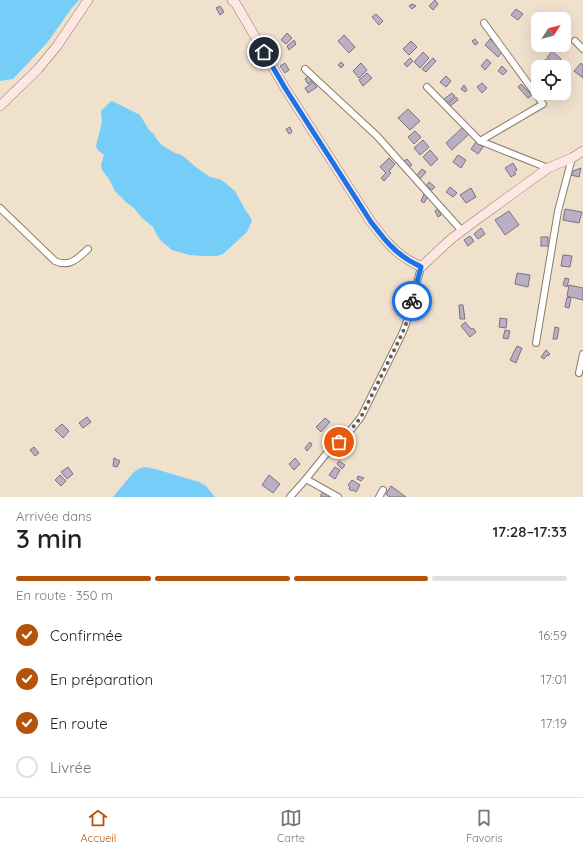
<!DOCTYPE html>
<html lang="fr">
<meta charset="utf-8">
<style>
body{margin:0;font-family:Quicksand,sans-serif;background:#f2f2f2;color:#222;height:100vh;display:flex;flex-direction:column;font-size:15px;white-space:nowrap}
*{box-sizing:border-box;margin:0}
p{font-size:13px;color:#767676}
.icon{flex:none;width:22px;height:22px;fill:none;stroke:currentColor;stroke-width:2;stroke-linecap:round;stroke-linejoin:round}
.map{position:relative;height:497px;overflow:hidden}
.details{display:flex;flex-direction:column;background:#fff;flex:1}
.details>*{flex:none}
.needle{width:26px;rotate:54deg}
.controls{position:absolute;left:531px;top:12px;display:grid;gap:8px}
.controls a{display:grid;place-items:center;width:40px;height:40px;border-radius:8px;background:#fff;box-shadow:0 4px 16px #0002;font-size:20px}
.pin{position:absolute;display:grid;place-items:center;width:34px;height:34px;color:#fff;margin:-17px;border:2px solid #fff;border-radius:50%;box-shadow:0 1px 4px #0007}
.courier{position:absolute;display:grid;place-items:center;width:40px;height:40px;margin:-20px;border:3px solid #1a73e8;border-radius:50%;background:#fff;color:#222;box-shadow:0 1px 5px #0007}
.overview em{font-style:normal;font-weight:600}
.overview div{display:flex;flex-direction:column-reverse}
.overview{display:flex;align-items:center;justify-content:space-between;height:68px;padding:0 16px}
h1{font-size:26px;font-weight:600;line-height:30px}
.bar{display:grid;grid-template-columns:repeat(4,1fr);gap:6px 4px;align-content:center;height:48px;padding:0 16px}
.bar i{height:5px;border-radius:3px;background:#e0e0e0}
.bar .current{background:#b45309}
.bar p{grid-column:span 4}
ol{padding:0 16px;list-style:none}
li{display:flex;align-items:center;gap:12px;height:44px}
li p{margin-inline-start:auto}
li .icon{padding:4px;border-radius:50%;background:#b45309;color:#fff;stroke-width:4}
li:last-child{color:#767676}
li i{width:22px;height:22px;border:2px solid #e0e0e0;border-radius:50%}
.tabs{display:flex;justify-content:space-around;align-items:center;height:56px;border-top:1px solid #e0e0e0;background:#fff;font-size:11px;color:#767676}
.tabs a{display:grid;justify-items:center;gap:2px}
.tabs .current{color:#b45309}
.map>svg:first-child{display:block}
.water{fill:#75cdf8}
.building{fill:#bbafc4;stroke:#7c7184}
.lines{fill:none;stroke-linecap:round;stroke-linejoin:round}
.street-casing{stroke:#8b7d6a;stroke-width:8}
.secondary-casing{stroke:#8b7d6a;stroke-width:10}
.street{stroke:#fff;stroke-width:6}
.secondary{stroke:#fee6e2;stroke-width:9}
.done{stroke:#675e53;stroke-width:4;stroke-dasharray:0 7.2}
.route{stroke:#1a73e8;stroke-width:5}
</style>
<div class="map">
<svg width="583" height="497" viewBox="0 0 583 497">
<rect width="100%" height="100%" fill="#f0e1cd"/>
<g class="water">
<polygon points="0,0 79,0 71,9 47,43 13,79 0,81"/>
<polygon points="111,101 114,102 140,115 149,130 154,134 157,140 163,146 175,153 179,154 183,156 197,168 210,177 219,179 223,181 235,191 246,211 249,215 252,221 247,232 223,254 217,256 202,256 189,255 172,250 160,240 156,233 153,227 142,218 134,208 127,203 115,191 109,179 102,170 101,165 104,155 97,149 96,146 102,122 101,111"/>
<polygon points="145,467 155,469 199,482 206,486 215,497 113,497 133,473 138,469"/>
</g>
<g class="building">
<polygon points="435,0 438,4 433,10 429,6"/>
<polygon points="412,4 416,6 412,9 409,6"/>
<polygon points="220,6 224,12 220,15 216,8"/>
<polygon points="516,9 523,14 518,20 511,15"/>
<polygon points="376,14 383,21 379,25 372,17"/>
<polygon points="287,33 292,38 286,44 281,40"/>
<polygon points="344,35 355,47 349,53 338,41"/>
<polygon points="475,39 478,43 475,45 472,41"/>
<polygon points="490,39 503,51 498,57 485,45"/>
<polygon points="294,40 296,44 289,50 287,46"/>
<polygon points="411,41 417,47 409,55 403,49"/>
<polygon points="552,51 561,59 556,65 547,58"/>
<polygon points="423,52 429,58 420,68 414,62"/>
<polygon points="410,58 413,61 407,67 404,64"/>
<polygon points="433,58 436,61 426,72 422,69"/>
<polygon points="487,59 491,63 485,70 481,66"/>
<polygon points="546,59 552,66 551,67 543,67 540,64"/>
<polygon points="341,62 344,65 341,68 338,65"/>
<polygon points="285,63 289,70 285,73 280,66"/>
<polygon points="361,63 367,70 359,78 353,71"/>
<polygon points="581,63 583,65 583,78 574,71"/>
<polygon points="502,66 507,71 503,75 498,71"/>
<polygon points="367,73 372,78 363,86 359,80"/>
<polygon points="308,76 312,81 308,84 305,79"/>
<polygon points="446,76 451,81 446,87 440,82"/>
<polygon points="313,82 317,87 308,93 305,88"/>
<polygon points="482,83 487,88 482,93 477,87"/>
<polygon points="521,84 532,95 528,98 518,87"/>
<polygon points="464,85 467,90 465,92 461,89"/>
<polygon points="452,93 455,96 446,104 443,100"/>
<polygon points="456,97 458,100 449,107 447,105"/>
<polygon points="408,109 420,121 410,130 398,118"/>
<polygon points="290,127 292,132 289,134 286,129"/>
<polygon points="463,127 469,134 452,150 446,143"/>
<polygon points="415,131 421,137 414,144 408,137"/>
<polygon points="423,140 429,147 420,155 414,148"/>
<polygon points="476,142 483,147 478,154 471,149"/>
<polygon points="430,150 438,159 431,166 423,157"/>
<polygon points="458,155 466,160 461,168 453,162"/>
<polygon points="389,158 395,164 389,171 391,173 384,181 381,178 386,173 380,167"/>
<polygon points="407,159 412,165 409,167 404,161"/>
<polygon points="513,163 517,170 514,172 516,174 511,177 505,168"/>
<polygon points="581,168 579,177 571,175 573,171"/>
<polygon points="422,169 426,172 420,179 416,176"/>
<polygon points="429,182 435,187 432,190 426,186"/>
<polygon points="450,187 457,193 453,197 446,192"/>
<polygon points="471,188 476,197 466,203 460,195"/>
<polygon points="424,194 428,196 424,203 421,201"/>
<polygon points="438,209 441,215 438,217 435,211"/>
<polygon points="565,209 582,212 579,223 563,220"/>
<polygon points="509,211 519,225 505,235 495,220"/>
<polygon points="481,228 485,234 478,239 474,234"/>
<polygon points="470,236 474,241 468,246 464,240"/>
<rect x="541" y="237" width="7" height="9"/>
<polygon points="563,255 572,256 570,267 561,266"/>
<polygon points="517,273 530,275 528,287 515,284"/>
<polygon points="565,278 569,279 567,287 563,285"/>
<polygon points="569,285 583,288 583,300 567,296"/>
<polygon points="567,297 571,298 569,308 565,307"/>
<polygon points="459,305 463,305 465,319 460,319"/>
<polygon points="500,318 507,319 506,328 499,327"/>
<polygon points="465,322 471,329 473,328 476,332 470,337 461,326"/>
<polygon points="555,327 559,328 557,339 553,339"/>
<polygon points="505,330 510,331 508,339 503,338"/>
<polygon points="517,346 522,348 516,363 510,360"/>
<polygon points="546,350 550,354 548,356 547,355 544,359 541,357"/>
<polygon points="87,417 91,422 83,428 79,423"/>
<polygon points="325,418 330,422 321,432 316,427"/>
<polygon points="62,424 69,431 63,438 55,430"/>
<polygon points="310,442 312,445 307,451 305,448"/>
<polygon points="34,447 39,453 35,456 30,450"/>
<polygon points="114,458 120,461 117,467 113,466"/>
<polygon points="295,458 300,464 294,470 289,464"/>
<polygon points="339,461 345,465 342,469 337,464"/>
<polygon points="68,467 73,474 67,479 61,472"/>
<polygon points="335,467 340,470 335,479 329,475"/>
<polygon points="60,475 66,481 61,486 55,480"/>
<polygon points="269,475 280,484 273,493 262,485"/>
<polygon points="358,476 364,478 361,481 357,479"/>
<polygon points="352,480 360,485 356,492 353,490 352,491 349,489 350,487 348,485"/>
<polygon points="391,486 406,497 389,497 386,494"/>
<polygon points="323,491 330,495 329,497 320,497"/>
</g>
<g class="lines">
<g class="street-casing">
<g id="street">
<polyline points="575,41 583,49"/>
<polyline points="305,69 377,136 462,231"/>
<polyline points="427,87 480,141 548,168"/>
<polyline points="480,141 543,104 484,23"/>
<path d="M0 208 55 261C70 268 78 258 88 249"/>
<polyline points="536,343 558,211 572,158"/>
<polyline points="579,373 583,354"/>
<polyline points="306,479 338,497"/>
<polyline points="290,497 306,479 326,454 346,436 361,417 402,334 406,324 421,267"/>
<polyline points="379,497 383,490"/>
</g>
</g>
<g class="secondary-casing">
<g id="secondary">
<path d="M232 0 236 4 285 88 371 222C382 236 392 250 407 259 411 262 416 264 421 267L451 239 471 224 548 168 572 158 583 151"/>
<polyline points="0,106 38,69 57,46 88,0"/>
</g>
</g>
<use href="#street" class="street"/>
<use href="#secondary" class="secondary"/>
</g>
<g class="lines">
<polyline class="done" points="339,442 346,436 361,417 402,334 406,324 412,301"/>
<path class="route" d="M264 52 285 88 371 222C382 236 392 250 407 259 411 262 416 264 421 267L412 301"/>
</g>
</svg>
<div class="controls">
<a><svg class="needle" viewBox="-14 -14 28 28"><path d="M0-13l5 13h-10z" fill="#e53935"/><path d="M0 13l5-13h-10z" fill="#767676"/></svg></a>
<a><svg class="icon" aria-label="locate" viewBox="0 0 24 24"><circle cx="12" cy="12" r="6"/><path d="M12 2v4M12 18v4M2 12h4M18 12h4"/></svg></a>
</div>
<div class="pin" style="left:339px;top:442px;background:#ea580c"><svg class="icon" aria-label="bag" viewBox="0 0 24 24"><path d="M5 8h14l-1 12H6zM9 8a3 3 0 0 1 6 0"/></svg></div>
<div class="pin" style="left:264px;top:52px;background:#1f2937"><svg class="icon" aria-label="home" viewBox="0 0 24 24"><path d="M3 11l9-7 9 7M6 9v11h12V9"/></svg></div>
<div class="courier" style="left:412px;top:301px"><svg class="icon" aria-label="bike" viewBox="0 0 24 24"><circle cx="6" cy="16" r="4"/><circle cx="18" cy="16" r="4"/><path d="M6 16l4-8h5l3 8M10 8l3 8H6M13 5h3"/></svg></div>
</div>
<section class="details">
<div class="overview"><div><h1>3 min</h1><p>Arrivée dans</p></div><em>17:28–17:33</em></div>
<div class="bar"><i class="current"></i><i class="current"></i><i class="current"></i><i></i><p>En route · 350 m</p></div>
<ol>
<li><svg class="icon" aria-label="check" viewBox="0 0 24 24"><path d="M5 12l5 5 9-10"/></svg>Confirmée<p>16:59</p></li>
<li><svg class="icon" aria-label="check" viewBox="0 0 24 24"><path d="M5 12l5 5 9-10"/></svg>En préparation<p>17:01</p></li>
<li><svg class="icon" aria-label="check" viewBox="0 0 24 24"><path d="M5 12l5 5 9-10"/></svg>En route<p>17:19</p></li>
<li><i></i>Livrée</li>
</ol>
</section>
<nav class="tabs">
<a class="current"><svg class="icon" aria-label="home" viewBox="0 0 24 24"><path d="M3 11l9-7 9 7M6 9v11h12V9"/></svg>Accueil</a>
<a><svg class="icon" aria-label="map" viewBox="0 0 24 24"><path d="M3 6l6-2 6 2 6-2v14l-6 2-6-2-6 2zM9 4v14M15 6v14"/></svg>Carte</a>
<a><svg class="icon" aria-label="saved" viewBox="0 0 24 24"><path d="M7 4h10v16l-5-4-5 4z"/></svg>Favoris</a>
</nav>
